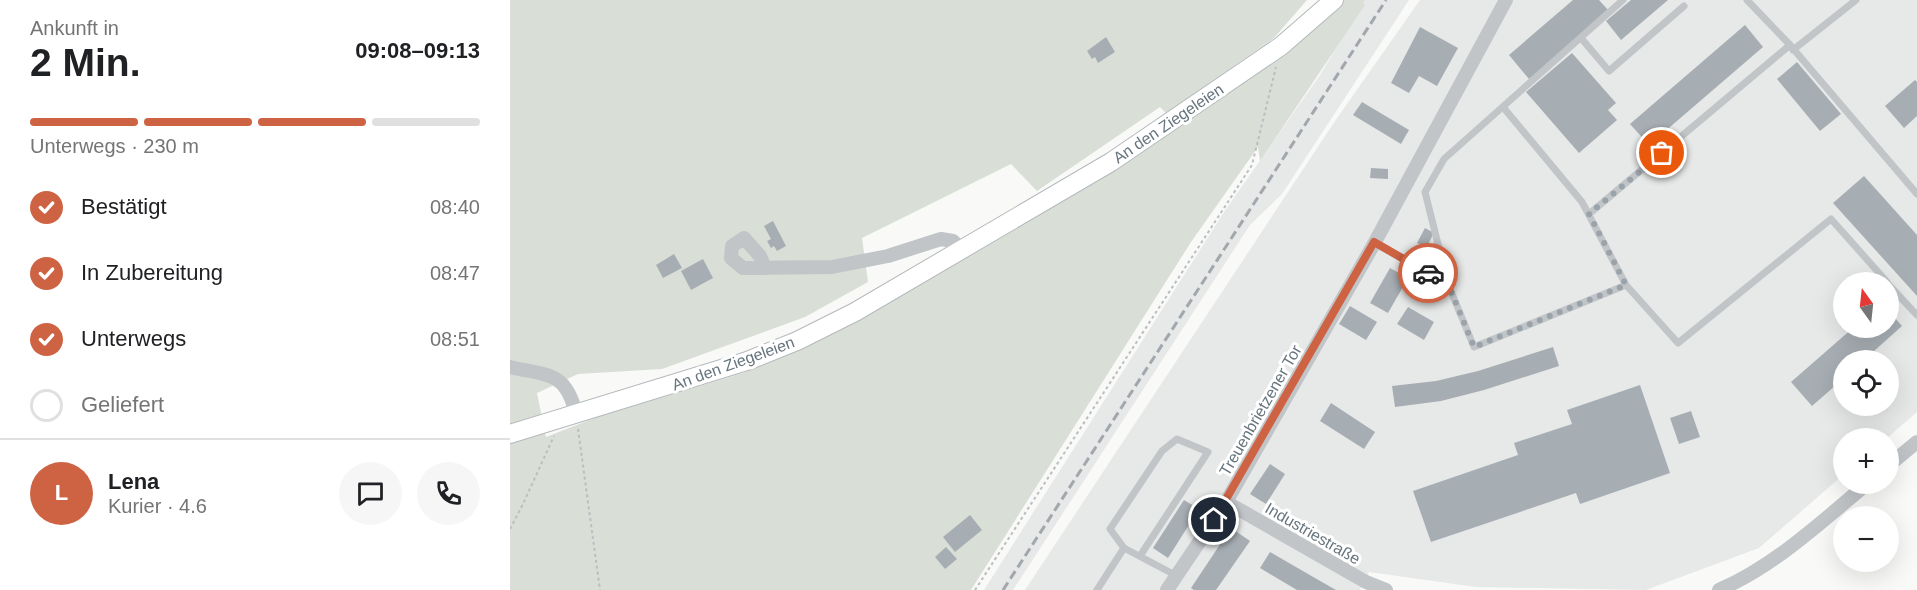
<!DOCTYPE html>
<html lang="de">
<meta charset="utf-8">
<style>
body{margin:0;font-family:Helvetica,sans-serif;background:#f6f6f6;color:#202124;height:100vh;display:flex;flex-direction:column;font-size:22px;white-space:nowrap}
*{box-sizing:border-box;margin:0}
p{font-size:20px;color:#757577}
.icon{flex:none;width:33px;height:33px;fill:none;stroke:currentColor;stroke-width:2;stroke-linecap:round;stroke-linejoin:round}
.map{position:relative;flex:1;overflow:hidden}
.panel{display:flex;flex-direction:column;background:#fff;width:510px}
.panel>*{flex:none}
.needle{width:39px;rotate:345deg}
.fabs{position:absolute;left:1323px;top:272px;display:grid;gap:12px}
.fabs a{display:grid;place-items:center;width:66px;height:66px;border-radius:50%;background:#fff;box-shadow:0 6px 24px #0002;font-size:30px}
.pin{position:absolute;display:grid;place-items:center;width:51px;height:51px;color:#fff;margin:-26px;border:3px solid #fff;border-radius:50%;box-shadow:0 2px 6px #0007}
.courier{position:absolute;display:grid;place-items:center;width:60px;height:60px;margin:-30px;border:4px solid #ce6343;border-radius:50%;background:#fff;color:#222;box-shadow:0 2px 8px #0007}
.summary em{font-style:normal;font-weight:700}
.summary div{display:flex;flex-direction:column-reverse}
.summary{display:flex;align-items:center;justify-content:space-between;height:102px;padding:0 30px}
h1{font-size:39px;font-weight:700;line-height:45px}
.bar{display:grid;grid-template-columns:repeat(4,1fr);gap:9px 6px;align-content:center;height:72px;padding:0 30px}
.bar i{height:8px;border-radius:4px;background:#e0e0e0}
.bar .selected{background:#ce6343}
.bar p{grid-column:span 4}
.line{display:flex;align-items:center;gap:15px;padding:0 30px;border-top:2px solid #e0e0e0}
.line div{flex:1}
.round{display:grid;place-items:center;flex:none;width:63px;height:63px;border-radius:32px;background:#f6f6f6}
ol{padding:0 30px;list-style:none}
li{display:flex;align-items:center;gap:18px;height:66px}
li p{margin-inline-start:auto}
li .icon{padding:6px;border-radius:50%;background:#ce6343;color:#fff;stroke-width:4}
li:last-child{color:#757577}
li i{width:33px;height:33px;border:3px solid #e0e0e0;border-radius:50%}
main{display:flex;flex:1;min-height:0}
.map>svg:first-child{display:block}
.built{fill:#e7e8e8;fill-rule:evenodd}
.green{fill:#d9ded7}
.building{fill:#a7aeb3}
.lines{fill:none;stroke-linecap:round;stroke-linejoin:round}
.secondary-casing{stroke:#b4b9bc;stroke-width:20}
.path{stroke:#bbbec0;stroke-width:2;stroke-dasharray:3 3;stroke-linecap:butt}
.lane{stroke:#c1c5c8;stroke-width:7}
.street{stroke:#c1c5c8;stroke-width:14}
.secondary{stroke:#fff;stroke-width:18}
.rail{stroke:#a1a7ac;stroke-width:3;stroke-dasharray:9 4.5;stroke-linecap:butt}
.done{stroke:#9aa3a9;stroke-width:6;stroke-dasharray:0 10.8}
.route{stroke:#ce6343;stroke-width:8}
.labels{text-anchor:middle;stroke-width:6;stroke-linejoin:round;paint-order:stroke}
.street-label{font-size:16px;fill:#67757e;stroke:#fff}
</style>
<main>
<section class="panel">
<div class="summary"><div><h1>2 Min.</h1><p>Ankunft in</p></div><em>09:08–09:13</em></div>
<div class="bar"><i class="selected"></i><i class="selected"></i><i class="selected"></i><i></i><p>Unterwegs · 230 m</p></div>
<ol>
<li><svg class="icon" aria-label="check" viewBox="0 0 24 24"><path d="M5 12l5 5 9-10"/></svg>Bestätigt<p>08:40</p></li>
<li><svg class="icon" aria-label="check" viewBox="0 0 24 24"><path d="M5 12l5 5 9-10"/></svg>In Zubereitung<p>08:47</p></li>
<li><svg class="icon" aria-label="check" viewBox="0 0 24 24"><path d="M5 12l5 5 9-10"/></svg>Unterwegs<p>08:51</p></li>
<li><i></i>Geliefert</li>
</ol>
<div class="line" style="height:108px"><b class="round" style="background:#ce6343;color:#fff">L</b><div><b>Lena</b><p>Kurier · 4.6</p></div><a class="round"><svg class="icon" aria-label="chat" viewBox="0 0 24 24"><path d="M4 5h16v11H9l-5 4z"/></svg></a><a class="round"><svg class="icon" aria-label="phone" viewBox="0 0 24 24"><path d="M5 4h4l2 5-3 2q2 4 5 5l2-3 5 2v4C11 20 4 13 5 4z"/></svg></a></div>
</section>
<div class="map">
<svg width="1407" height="590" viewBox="0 0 1407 590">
<rect width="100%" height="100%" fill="#f9f9f8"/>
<g class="built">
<polygon points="855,0 899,0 772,194 740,225 503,590 474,590 716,209 810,75"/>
<path d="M910 0H1407V412L1377 438H1334L1333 475 1249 548 1136 590 966 587 859 572 850 590H515L825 121ZM1334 282H1378V327H1334ZM1334 360H1378V405H1334Z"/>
</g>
<polygon class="green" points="0,0 797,0 764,38 656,113 650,107 527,191 501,164 352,238 358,282 295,317 152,369 68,374 27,393 36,437 87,417 236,372 544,204 830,0 855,0 853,4 855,5 750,161 748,147 681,242 461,590 0,590"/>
<g class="building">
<polygon points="1063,0 1089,0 1099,11 1019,79 999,55"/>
<polygon points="1121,0 1158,0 1111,40 1096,21"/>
<polygon points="1235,25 1253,47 1139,145 1120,124"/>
<polygon points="910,27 948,48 927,86 909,76 899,93 881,83"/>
<polygon points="596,37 605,52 588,63 585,57 582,59 577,51"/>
<polygon points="1062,53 1106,103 1098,110 1107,120 1069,153 1016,92"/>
<polygon points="1287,62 1331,114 1310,131 1267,79"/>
<polygon points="1405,80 1407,82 1407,116 1394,128 1375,106"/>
<polygon points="852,102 899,130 891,144 843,115"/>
<polygon points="861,168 878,169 878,179 860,178"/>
<polygon points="1354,176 1407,235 1407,296 1323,203"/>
<polygon points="263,221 276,246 267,251 264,246 261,248 257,241 261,239 254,226"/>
<polygon points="915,228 924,233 916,248 907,243"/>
<polygon points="164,254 172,268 153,278 146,265"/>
<polygon points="193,259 203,278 181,290 171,271"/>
<polygon points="880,268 898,278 878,313 860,303"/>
<polygon points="840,306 867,322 856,340 829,324"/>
<polygon points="898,307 924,322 914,340 887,324"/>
<polygon points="1378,310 1392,326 1354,360 1334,360 1334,378 1302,406 1281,382 1344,327 1378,327"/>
<polygon points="1043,347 1049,366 974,390 931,401 885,407 882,386 926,381 968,371"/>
<polygon points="1130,385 1160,473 1070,504 1066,493 921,542 903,491 1008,455 1004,443 1062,424 1057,410"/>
<polygon points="821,403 865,432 854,449 810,421"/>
<polygon points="1181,411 1190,437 1169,444 1160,418"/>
<polygon points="760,464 775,474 756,504 740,494"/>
<polygon points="674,500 689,509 658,558 643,548"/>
<polygon points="460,515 472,530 445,552 433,537"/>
<polygon points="721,528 740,541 706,590 684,590 681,588"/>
<polygon points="436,547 447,559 435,569 425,557"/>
<polygon points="760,552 805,578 826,590 787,590 750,568"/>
</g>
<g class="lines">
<g class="secondary-casing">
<polyline id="secondary" points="0,434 237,361 287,341 345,312 601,162 771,46 824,0"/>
</g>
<g class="path">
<polyline points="68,429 90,590"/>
<polyline points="0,529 13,504 44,436"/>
<polyline points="465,590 742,165 766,67"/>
</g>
<g class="lane">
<polyline points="1113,0 934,159 915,192 938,284 964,347 1116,285"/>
<polyline points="1237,0 1280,45 1407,194"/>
<polyline points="1071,38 1099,71 1174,6"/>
<polyline points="1283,50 1346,0"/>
<polyline points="993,107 1072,202 1116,285 1168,343 1321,219 1377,282"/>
<polyline points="1079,214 1280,45"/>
<polyline points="865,242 938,284"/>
<polyline points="1378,284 1407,315"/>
<polyline points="614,548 600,529 652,451 667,439 698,452 630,556"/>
<polyline points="587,590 614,548 667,576"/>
</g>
<g class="street">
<polyline points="255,268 250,256 234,238 222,246 221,258 233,268 322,267 378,256 431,239 443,241 452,250"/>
<path d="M0 367C38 376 56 371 66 414"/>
<polyline points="1378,466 1407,442"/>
<polyline points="716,502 856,582 876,590"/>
<polyline points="657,590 716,502 865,242 996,0"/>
<path d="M1209 590C1266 565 1311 522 1358 483"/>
</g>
<use href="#secondary" class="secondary"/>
<polyline class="rail" points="493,590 876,0"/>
</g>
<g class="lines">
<polyline class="done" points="918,273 938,284 964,347 1116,285 1079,214 1152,153"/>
<polyline class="route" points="704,520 864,242 918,273"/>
</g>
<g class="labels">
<g class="street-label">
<text transform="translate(658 123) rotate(-34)" y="6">An den Ziegeleien</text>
<text transform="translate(223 363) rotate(-20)" y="6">An den Ziegeleien</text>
<text transform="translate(750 410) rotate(-60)" y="6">Treuenbrietzener Tor</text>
<text transform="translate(803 533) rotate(30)" y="6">Industriestraße</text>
</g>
</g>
</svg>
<div class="fabs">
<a><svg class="needle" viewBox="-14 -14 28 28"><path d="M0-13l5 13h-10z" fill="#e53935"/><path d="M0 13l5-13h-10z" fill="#757577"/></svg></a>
<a><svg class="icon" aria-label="locate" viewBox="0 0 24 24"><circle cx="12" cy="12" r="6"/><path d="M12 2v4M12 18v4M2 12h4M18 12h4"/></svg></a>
<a>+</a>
<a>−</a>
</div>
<div class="pin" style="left:1152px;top:153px;background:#ea580c"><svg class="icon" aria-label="bag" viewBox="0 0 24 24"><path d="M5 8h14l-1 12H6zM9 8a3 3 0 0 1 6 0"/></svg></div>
<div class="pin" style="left:704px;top:520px;background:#1f2937"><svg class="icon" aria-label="home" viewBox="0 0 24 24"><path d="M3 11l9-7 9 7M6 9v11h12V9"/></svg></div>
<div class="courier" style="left:918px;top:273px"><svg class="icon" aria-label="car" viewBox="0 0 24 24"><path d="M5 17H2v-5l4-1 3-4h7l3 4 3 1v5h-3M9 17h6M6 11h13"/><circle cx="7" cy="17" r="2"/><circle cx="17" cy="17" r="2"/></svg></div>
</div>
</main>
